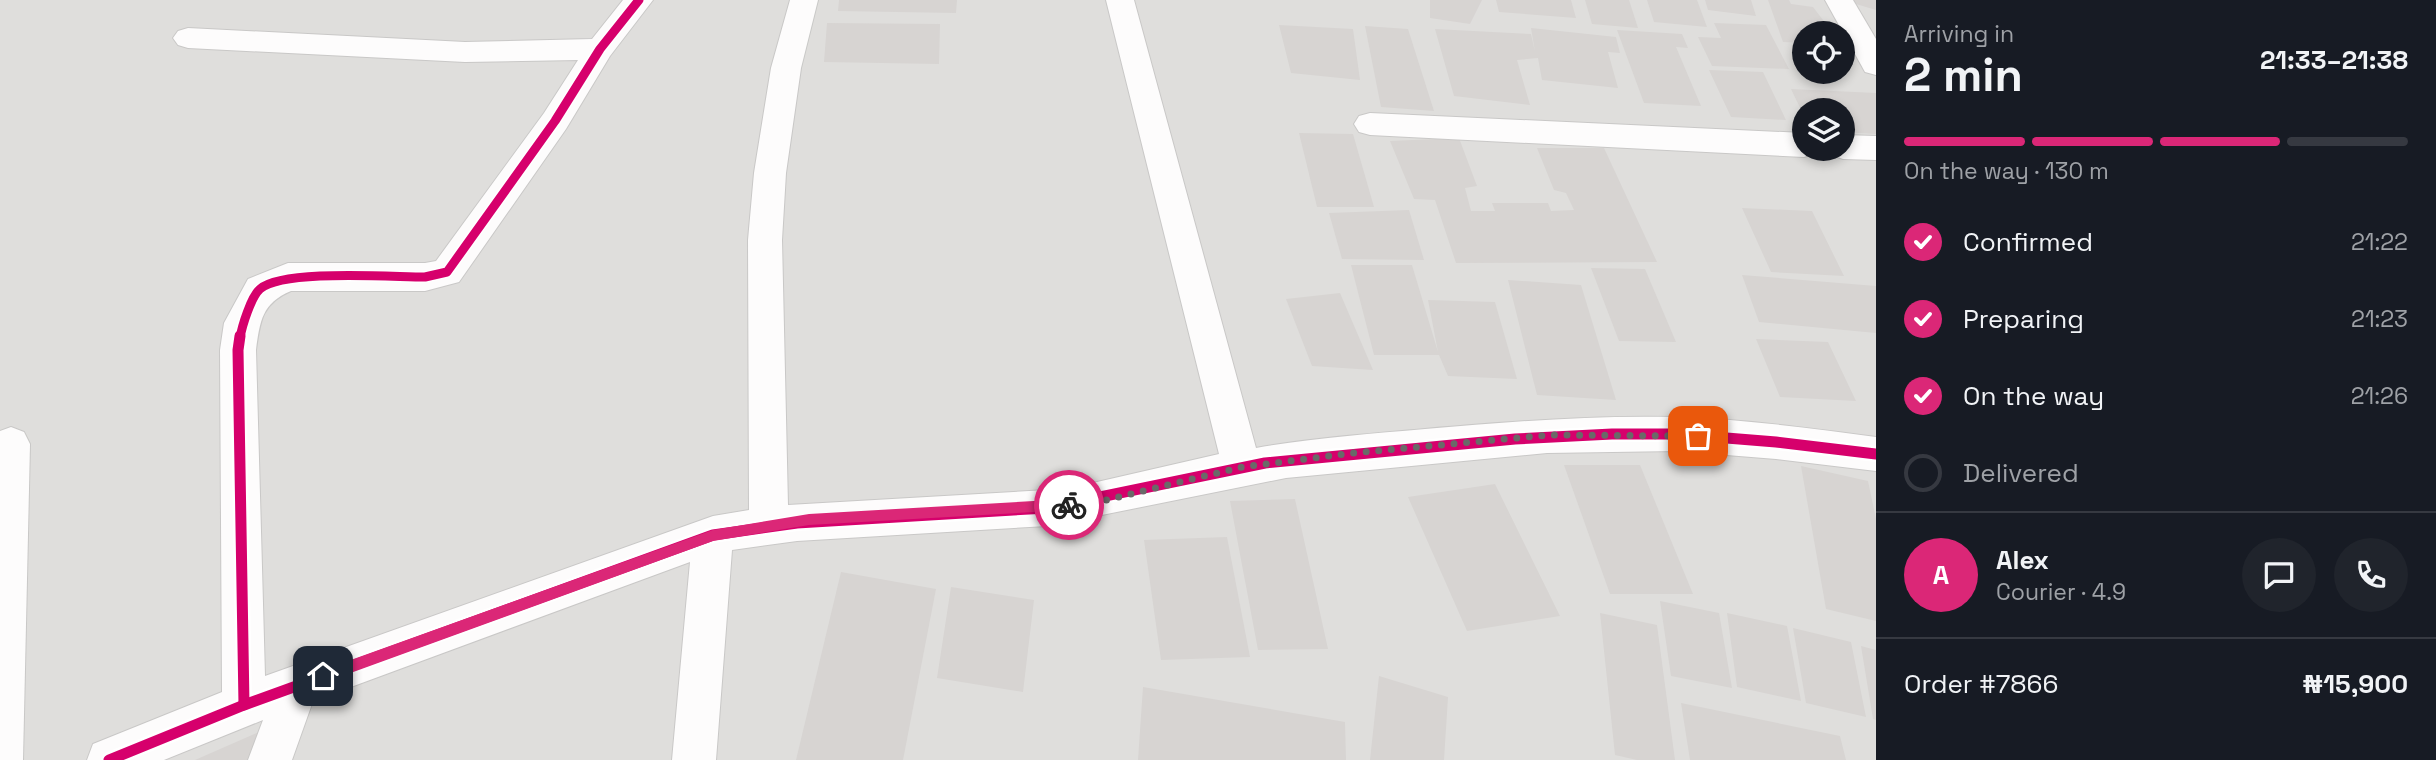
<!DOCTYPE html>
<meta charset="utf-8">
<style>
body{margin:0;font-family:"Space Grotesk",sans-serif;background:#20242c;color:#f1f3f6;height:100vh;display:flex;flex-direction:column;font-size:26px;white-space:nowrap}
*{box-sizing:border-box;margin:0}
p{font-size:23px;color:#9ea1a6}
.icon{flex:none;width:38px;height:38px;fill:none;stroke:currentColor;stroke-width:2;stroke-linecap:round;stroke-linejoin:round}
.map{position:relative;flex:1;overflow:hidden}
.panel{display:flex;flex-direction:column;background:#171b24;width:560px}
.panel>*{flex:none}
.tools{position:absolute;left:1792px;top:21px;display:grid;gap:14px}
.tools a{display:grid;place-items:center;width:63px;height:63px;border-radius:50%;background:#171b24;box-shadow:0 4px 10px #0003;font-size:35px}
.pin{position:absolute;display:grid;place-items:center;width:60px;height:60px;color:#fff;margin:-30px;border-radius:14px;box-shadow:0 4px 10px #0006}
.courier{position:absolute;display:grid;place-items:center;width:70px;height:70px;margin:-35px;border:5px solid #db2777;border-radius:50%;background:#fff;color:#222;box-shadow:0 2px 9px #0007}
.headline em{font-style:normal;font-weight:700}
.headline div{display:flex;flex-direction:column-reverse}
.headline{display:flex;align-items:center;justify-content:space-between;height:119px;padding:0 28px}
h1{font-size:46px;font-weight:700;line-height:52px}
.bar{display:grid;grid-template-columns:repeat(4,1fr);gap:10px 7px;align-content:center;height:84px;padding:0 28px}
.bar i{height:9px;border-radius:5px;background:#363941}
.bar .current{background:#db2777}
.bar p{grid-column:span 4}
.line{display:flex;align-items:center;gap:18px;padding:0 28px;border-top:2px solid #363941}
.line div{flex:1}
.round{display:grid;place-items:center;flex:none;width:74px;height:74px;border-radius:37px;background:#20242c}
ol{padding:0 28px;list-style:none}
li{display:flex;align-items:center;gap:21px;height:77px}
li p{margin-inline-start:auto}
li .icon{padding:7px;border-radius:50%;background:#db2777;color:#fff;stroke-width:4}
li:last-child{color:#9ea1a6}
li i{width:38px;height:38px;border:4px solid #363941;border-radius:50%}
main{display:flex;flex:1;min-height:0}
.map>svg:first-child{display:block}
.residential{fill:#dfdedc;fill-rule:evenodd}
.building{fill:#d7d4d2}
.lines{fill:none;stroke-linecap:round;stroke-linejoin:round}
.minor-casing{stroke:#c9c8c7;stroke-width:2}
.minor{fill:#fdfcfc;fill-rule:evenodd}
.cycleway-far1-casing{stroke:#fff;stroke-width:12}
.cycleway-casing{stroke:#fff;stroke-width:16}
.cycleway-far1{stroke:#d6006c;stroke-width:9}
.cycleway{stroke:#d6006c;stroke-width:11}
.route{fill:#db2777}
.done{stroke:#6a6968;stroke-width:7;stroke-dasharray:0 12.6}
</style>
<main>
<div class="map">
<svg width="1876" height="760" viewBox="0 0 1876 760">
<rect width="100%" height="100%" fill="#f0eeeb"/>
<path class="residential" d="M0 0H1876V760H0ZM1804 33H1843V72H1804ZM1804 110H1843V149H1804Z"/>
<g class="building">
<polygon points="839,0 957,0 956,13 838,11"/>
<polygon points="1430,0 1482,0 1470,24 1430,18"/>
<polygon points="1496,0 1571,0 1576,18 1499,12"/>
<polygon points="1585,0 1629,0 1638,28 1592,24"/>
<polygon points="1647,0 1697,0 1707,27 1654,22"/>
<polygon points="1705,0 1751,0 1756,16 1708,10"/>
<polygon points="1768,0 1789,0 1791,4 1813,7 1833,33 1804,33 1804,43 1783,42"/>
<polygon points="1846,0 1876,0 1876,10 1846,1"/>
<polygon points="827,23 940,24 939,64 824,62"/>
<polygon points="1714,23 1766,25 1789,69 1712,66 1698,37 1721,38"/>
<polygon points="1279,25 1353,29 1360,80 1291,73"/>
<polygon points="1365,26 1408,29 1434,111 1381,107"/>
<polygon points="1531,28 1616,37 1620,53 1608,52 1618,88 1542,80 1538,58 1517,60 1530,105 1454,96 1435,29 1531,34 1535,52"/>
<polygon points="1617,30 1682,34 1688,48 1676,47 1701,106 1644,103"/>
<polygon points="1709,70 1763,72 1786,120 1731,117"/>
<polygon points="1791,89 1876,93 1876,134 1843,132 1843,110 1804,110 1804,116"/>
<polygon points="1299,133 1353,134 1374,207 1317,207"/>
<polygon points="1459,138 1477,186 1465,188 1471,211 1495,211 1492,203 1548,203 1551,211 1574,210 1566,193 1554,190 1537,148 1604,148 1657,262 1456,263 1435,200 1414,199 1390,141"/>
<polygon points="1742,208 1812,211 1844,276 1771,272"/>
<polygon points="1409,210 1424,260 1342,259 1329,213"/>
<polygon points="1351,265 1412,265 1438,352 1428,300 1495,302 1517,379 1448,376 1439,355 1374,355"/>
<polygon points="1591,268 1645,269 1676,342 1619,341"/>
<polygon points="1742,275 1876,286 1876,333 1759,322"/>
<polygon points="1508,280 1581,285 1616,400 1537,395"/>
<polygon points="1340,293 1373,370 1312,366 1286,299"/>
<polygon points="1756,339 1828,342 1856,401 1780,397"/>
<polygon points="1564,465 1640,465 1693,594 1610,594"/>
<polygon points="1801,466 1868,481 1876,519 1876,621 1826,609"/>
<polygon points="1495,484 1560,616 1467,631 1408,497"/>
<polygon points="1295,499 1328,649 1258,650 1230,501"/>
<polygon points="1227,537 1250,657 1161,660 1144,540"/>
<polygon points="841,572 936,589 903,760 796,760"/>
<polygon points="951,587 1034,600 1023,692 937,678"/>
<polygon points="1660,601 1719,613 1732,688 1671,676"/>
<polygon points="1600,613 1657,625 1675,760 1637,760 1615,755"/>
<polygon points="1727,613 1787,626 1801,701 1737,687"/>
<polygon points="1793,628 1851,642 1866,717 1806,703"/>
<polygon points="1861,646 1876,650 1876,720 1873,719"/>
<polygon points="1379,676 1448,697 1444,760 1370,760"/>
<polygon points="1143,687 1345,722 1346,760 1138,760"/>
<polygon points="1681,703 1840,736 1846,760 1690,760"/>
<polygon points="259,732 248,760 195,760"/>
</g>
<g class="lines">
<g class="minor-casing">
<g id="minor">
<path d="M623 0H653L610 56 566 129 459 282 425 291H291C262 303 260 321 256 350L265 676 713 516 749 510 748 240 754 173 771 68 790 0H818L801 68 786 173 782 240 788 505 1047 490 1097 482 1219 454 1106 0H1134L1256 448C1312 438 1369 434 1425 429 1508 422 1591 415 1675 417 1742 419 1809 428 1876 437V471L1776 459 1677 451 1547 453 1286 478 1047 526 797 541 732 550 716 760H672L690 562 313 701 292 760H248L263 720 164 760H87L93 744 222 692 220 350 224 323 248 279 288 263H425L436 261 544 113 578 60 465 62 188 48 178 45 173 38 178 31 188 28 465 42 592 39Z"/>
<polygon points="1825,0 1853,0 1876,39 1876,75 1865,72"/>
<polygon points="1370,113 1804,133 1804,149 1818,149 1815,153 1804,157 1370,135 1359,132 1354,124 1359,116"/>
<polygon points="1843,135 1876,136 1876,160 1843,159 1832,155 1828,149 1843,149"/>
<polygon points="11,427 24,432 30,444 23,760 0,760 0,431"/>
</g>
</g>
<use href="#minor" class="minor"/>
<g class="cycleway-far1-casing">
<path id="cycleway-far1" d="M240 338C242 326 251 297 260 289 283 269 391 277 425 277L447 272 555 121 600 49 639 0"/>
</g>
<g class="cycleway-casing">
<g id="cycleway">
<polyline points="240,336 238,350 244,705"/>
<polyline points="109,760 244,705 713,535 797,523 1047,508 1265,463 1515,439 1612,434 1677,434 1776,442 1876,454"/>
</g>
</g>
<use href="#cycleway-far1" class="cycleway-far1"/>
<use href="#cycleway" class="cycleway"/>
</g>
<polygon class="route" points="1069,499 1075,505 1069,510 809,525 713,541 323,683 317,676 323,670 713,530 809,514"/>
<g class="lines">
<polyline class="done" points="1069,505 1106,500 1242,467 1353,453 1549,435 1698,436"/>
</g>
</svg>
<div class="tools">
<a><svg class="icon" aria-label="locate" viewBox="0 0 24 24"><circle cx="12" cy="12" r="6"/><path d="M12 2v4M12 18v4M2 12h4M18 12h4"/></svg></a>
<a><svg class="icon" aria-label="layers" viewBox="0 0 24 24"><path d="M12 4l9 5-9 5-9-5zM3 14l9 5 9-5"/></svg></a>
</div>
<div class="pin" style="left:1698px;top:436px;background:#ea580c"><svg class="icon" aria-label="bag" viewBox="0 0 24 24"><path d="M5 8h14l-1 12H6zM9 8a3 3 0 0 1 6 0"/></svg></div>
<div class="pin" style="left:323px;top:676px;background:#1f2937"><svg class="icon" aria-label="home" viewBox="0 0 24 24"><path d="M3 11l9-7 9 7M6 9v11h12V9"/></svg></div>
<div class="courier" style="left:1069px;top:505px"><svg class="icon" aria-label="bike" viewBox="0 0 24 24"><circle cx="6" cy="16" r="4"/><circle cx="18" cy="16" r="4"/><path d="M6 16l4-8h5l3 8M10 8l3 8H6M13 5h3"/></svg></div>
</div>
<section class="panel">
<div class="headline"><div><h1>2 min</h1><p>Arriving in</p></div><em>21:33–21:38</em></div>
<div class="bar"><i class="current"></i><i class="current"></i><i class="current"></i><i></i><p>On the way · 130 m</p></div>
<ol>
<li><svg class="icon" aria-label="check" viewBox="0 0 24 24"><path d="M5 12l5 5 9-10"/></svg>Confirmed<p>21:22</p></li>
<li><svg class="icon" aria-label="check" viewBox="0 0 24 24"><path d="M5 12l5 5 9-10"/></svg>Preparing<p>21:23</p></li>
<li><svg class="icon" aria-label="check" viewBox="0 0 24 24"><path d="M5 12l5 5 9-10"/></svg>On the way<p>21:26</p></li>
<li><i></i>Delivered</li>
</ol>
<div class="line" style="height:126px"><b class="round" style="background:#db2777;color:#fff">A</b><div><b>Alex</b><p>Courier · 4.9</p></div><a class="round"><svg class="icon" aria-label="chat" viewBox="0 0 24 24"><path d="M4 5h16v11H9l-5 4z"/></svg></a><a class="round"><svg class="icon" aria-label="phone" viewBox="0 0 24 24"><path d="M5 4h4l2 5-3 2q2 4 5 5l2-3 5 2v4C11 20 4 13 5 4z"/></svg></a></div>
<div class="line" style="height:91px"><div>Order #7866</div><b>₦15,900</b></div>
</section>
</main>
